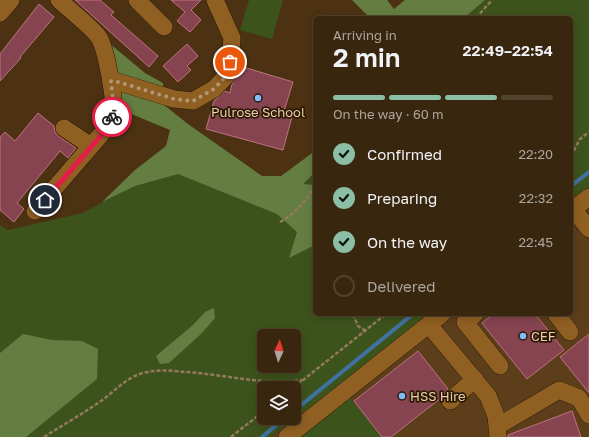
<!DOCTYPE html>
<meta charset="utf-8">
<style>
body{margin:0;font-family:"Golos Text",sans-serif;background:#44321c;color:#f1f3f6;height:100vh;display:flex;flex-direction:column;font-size:15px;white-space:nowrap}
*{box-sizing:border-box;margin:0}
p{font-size:13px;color:#aba59e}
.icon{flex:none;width:22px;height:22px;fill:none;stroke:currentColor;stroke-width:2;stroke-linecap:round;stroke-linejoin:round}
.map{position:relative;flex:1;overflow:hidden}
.details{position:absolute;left:313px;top:16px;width:260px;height:300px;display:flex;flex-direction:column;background:#39260e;border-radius:6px;box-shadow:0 2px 10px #0003,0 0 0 1px #53432e}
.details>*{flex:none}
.needle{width:26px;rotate:4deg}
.controls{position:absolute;left:257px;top:329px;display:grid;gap:8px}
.controls a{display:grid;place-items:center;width:44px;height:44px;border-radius:6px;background:#39260e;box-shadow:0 2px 10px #0003,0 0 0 1px #53432e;font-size:20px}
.pin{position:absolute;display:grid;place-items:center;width:34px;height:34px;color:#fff;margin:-17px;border:2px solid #fff;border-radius:50%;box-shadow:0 1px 4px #0007}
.courier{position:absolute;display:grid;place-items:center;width:40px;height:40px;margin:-20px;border:3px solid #e11d48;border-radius:50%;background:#fff;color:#222;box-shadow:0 1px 5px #0007}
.head em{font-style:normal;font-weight:600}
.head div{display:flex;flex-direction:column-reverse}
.head{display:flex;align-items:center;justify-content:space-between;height:68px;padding:0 20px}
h1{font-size:26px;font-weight:600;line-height:30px}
.bar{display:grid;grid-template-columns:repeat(4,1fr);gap:6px 4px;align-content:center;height:48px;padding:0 20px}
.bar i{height:5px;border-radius:3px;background:#53432e}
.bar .active{background:#8abfa5}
.bar p{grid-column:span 4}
ol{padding:0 20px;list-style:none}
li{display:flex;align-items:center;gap:12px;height:44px}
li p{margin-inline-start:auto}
li .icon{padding:4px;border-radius:50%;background:#8abfa5;color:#111;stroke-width:4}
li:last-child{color:#aba59e}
li i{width:22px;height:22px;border:2px solid #53432e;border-radius:50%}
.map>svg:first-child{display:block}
.built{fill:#5c3e1b}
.green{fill:#3d531c;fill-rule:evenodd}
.forest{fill:#647e42}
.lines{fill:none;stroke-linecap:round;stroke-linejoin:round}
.stream{stroke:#4072a1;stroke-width:4}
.building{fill:#864451;stroke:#bf7281}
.minor-casing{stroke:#2b1b09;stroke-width:18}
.path{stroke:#947a5b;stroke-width:2.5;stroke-dasharray:4 2;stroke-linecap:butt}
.minor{stroke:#905f22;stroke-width:17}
.done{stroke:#b29779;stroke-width:4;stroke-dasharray:0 7.2}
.route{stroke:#e11d48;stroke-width:5}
.poi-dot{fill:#7ebdf9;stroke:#2e1a02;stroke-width:1.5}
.labels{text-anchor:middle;stroke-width:3.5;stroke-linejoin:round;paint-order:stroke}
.poi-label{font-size:13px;fill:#e9ceb1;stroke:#2e1a02;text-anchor:start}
</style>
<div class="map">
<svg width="589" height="437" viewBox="0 0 589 437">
<rect width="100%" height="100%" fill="#4c3212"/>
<polygon class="built" points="589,187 589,437 270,437 339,388 431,314 571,314 571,202"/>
<g class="green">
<polygon points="249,0 283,0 272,39 240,30"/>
<polygon points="485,0 589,0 589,187 571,202 571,18 464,18"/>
<path d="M178 160 277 214 315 169V314H431L339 388 270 437H0V225L8 230 83 213ZM264 336H294V366H264ZM264 388H294V418H264Z"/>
<polygon points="348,395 382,437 302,437 300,434"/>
</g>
<g class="forest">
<polygon points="352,0 387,0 394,9 405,0 485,0 464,18 370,18"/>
<polygon points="109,43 145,73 163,83 164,105 188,124 262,176 281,176 315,151 315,172 303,184 315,185 315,245 289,258 297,232 277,214 178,174 135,186 102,202 135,170 166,146 170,130 124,111"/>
<polygon points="214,308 215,318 202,333 169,363 160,364 156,356 193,325 205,312"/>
<polygon points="23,334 52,340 82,341 98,349 97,379 26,437 0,437 0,353"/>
</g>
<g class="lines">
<g class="stream">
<polyline points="571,186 589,172"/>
<polyline points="294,411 413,314"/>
<polyline points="262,437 285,418"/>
</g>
</g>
<g class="building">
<polygon points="75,0 100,0 114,12 111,15 158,56 149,67"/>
<polygon points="171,0 201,0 191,10 201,20 190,32 177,21 185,12"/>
<polygon points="39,4 54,17 20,57 21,58 0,81 0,54"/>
<polygon points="187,44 198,56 187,66 191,70 178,82 163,66"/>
<polygon points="240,66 293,82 284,111 293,113 283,150 206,129 214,101 225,91 230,93 232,84 239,74"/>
<polygon points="38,113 54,126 55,132 58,136 76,148 68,158 60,151 17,203 24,209 14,222 0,210 0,137 5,132 15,141"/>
<polygon points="493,314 535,314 564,350 527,379 482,323"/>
<polygon points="589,334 589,393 560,357"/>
<polygon points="418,351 448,389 441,398 391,437 382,437 354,401"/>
<polygon points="572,411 581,437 508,437 508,435"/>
</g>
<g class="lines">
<g class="minor-casing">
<g id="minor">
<polyline points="137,0 164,27"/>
<polyline points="0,13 11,0"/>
<polyline points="111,81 115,81 174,99 193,101 214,89 229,73 232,38 215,0"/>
<polyline points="64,128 91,146"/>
<polyline points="573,209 589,229"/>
<path d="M35 211 104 131C108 126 111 121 113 115 116 102 106 47 98 36 88 24 71 11 59 0"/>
<polyline points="571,211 589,197"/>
<polyline points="475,314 465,322 500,366"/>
<polyline points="556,314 570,332"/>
<polyline points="429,325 488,396 496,416 498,437"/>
<polyline points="450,401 475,379"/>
<polyline points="498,426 559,390 579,398 589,415"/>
<polyline points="287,437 442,314"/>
</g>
</g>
<g class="path">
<polyline points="476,18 492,0"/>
<polyline points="571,156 580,139 589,132"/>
<path d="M280 222C297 213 304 202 315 187"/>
<polyline points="353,314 358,326 366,331"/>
<polyline points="293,388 386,314"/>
<path d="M44 437C61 426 79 416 95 405 110 396 121 382 137 375 152 369 169 370 185 372 224 374 264 386 303 380"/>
<polyline points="231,437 264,411"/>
</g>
<use href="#minor" class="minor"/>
</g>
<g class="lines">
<polyline class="done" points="112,117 113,100 111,81 115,81 174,99 193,101 214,89 229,73 230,62"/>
<polyline class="route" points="45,200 104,132 112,117"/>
</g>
<g class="poi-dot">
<circle cx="258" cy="98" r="4"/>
<circle cx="523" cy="336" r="4"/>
<circle cx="402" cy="396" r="4"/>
</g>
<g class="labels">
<g class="poi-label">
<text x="258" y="117" text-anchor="middle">Pulrose School</text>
<text x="531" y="341">CEF</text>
<text x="410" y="401">HSS Hire</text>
</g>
</g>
</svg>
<div class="controls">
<a><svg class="needle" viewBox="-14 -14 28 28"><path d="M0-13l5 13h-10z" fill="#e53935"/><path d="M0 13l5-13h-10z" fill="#aba59e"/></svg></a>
<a><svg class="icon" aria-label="layers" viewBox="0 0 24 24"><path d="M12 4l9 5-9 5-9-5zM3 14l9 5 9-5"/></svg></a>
</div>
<div class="pin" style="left:230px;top:62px;background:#ea580c"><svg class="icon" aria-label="bag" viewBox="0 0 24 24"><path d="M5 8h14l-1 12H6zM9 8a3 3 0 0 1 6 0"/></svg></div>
<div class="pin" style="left:45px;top:200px;background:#1f2937"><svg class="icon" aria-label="home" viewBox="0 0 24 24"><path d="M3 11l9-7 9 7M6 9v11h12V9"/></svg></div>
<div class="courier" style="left:112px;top:117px"><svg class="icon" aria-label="bike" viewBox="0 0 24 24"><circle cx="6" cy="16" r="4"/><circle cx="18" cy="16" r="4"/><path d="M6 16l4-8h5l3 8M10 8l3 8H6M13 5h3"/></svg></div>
<section class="details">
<div class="head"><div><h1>2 min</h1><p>Arriving in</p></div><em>22:49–22:54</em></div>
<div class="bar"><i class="active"></i><i class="active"></i><i class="active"></i><i></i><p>On the way · 60 m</p></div>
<ol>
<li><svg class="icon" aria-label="check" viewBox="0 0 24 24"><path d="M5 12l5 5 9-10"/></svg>Confirmed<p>22:20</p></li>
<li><svg class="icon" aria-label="check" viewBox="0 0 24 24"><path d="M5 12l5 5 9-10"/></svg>Preparing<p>22:32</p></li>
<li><svg class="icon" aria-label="check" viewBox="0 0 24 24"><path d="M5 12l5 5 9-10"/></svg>On the way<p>22:45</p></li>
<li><i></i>Delivered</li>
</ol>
</section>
</div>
